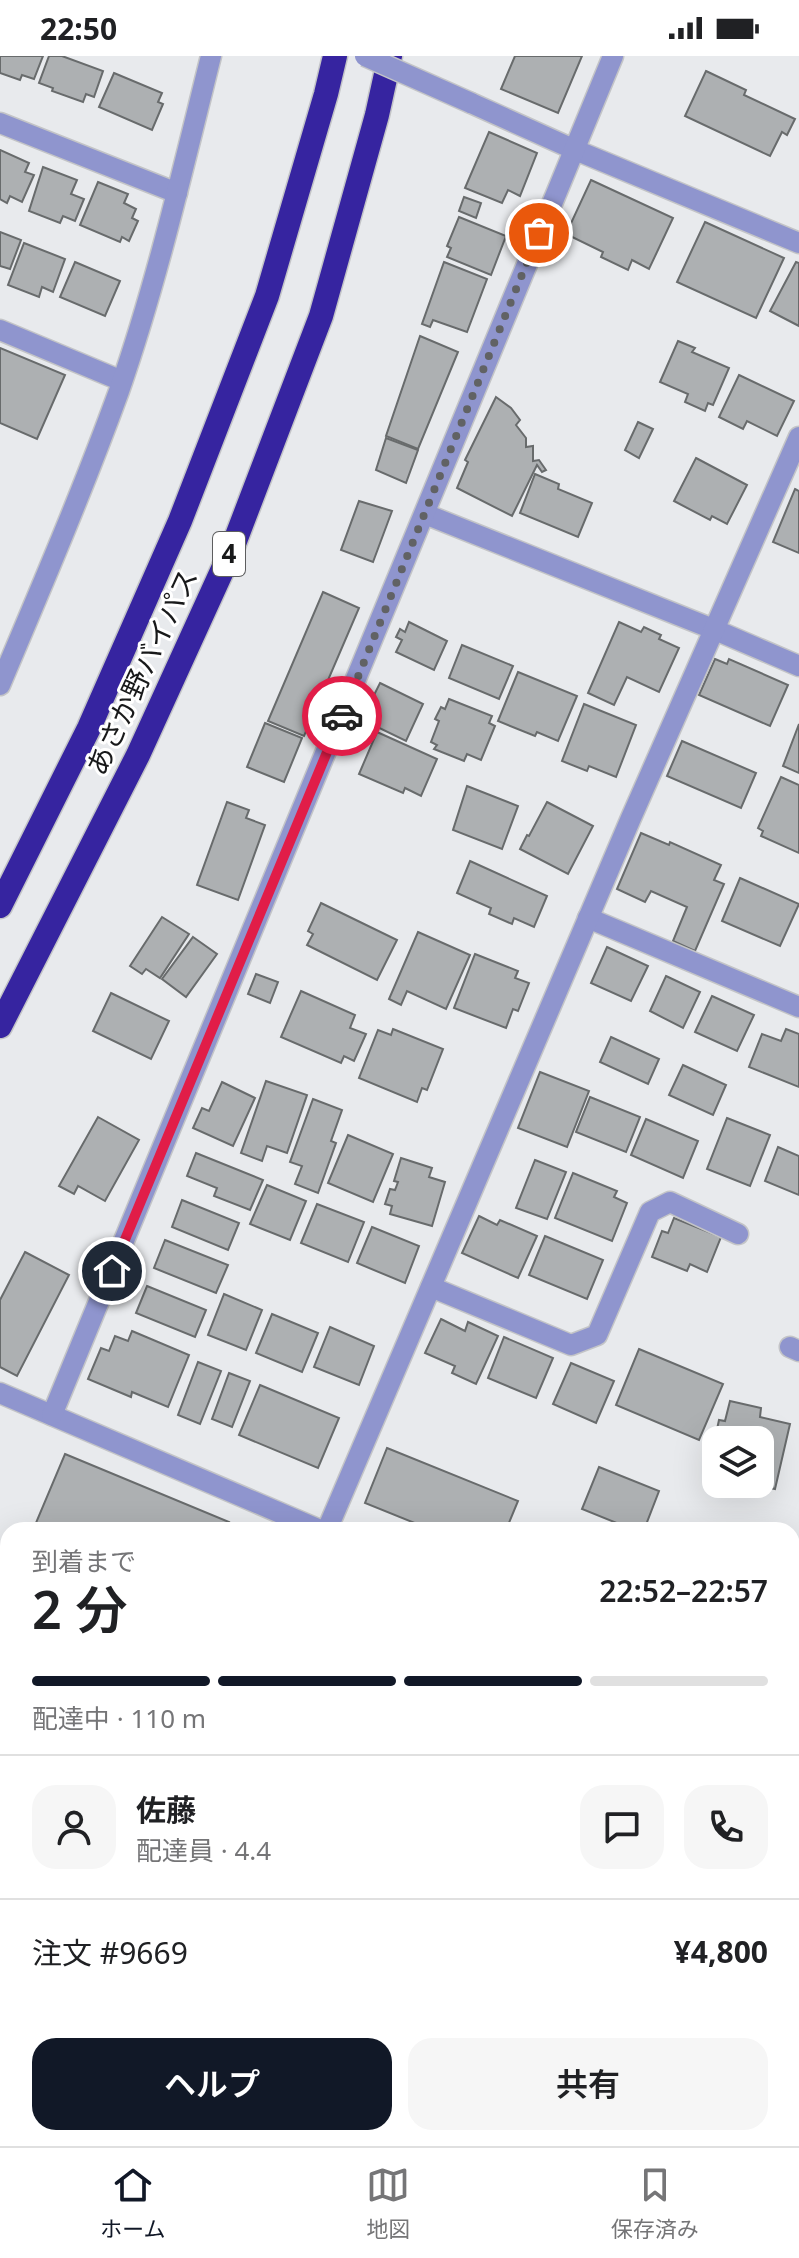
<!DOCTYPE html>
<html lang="ja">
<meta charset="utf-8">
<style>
body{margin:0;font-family:"Noto Sans","Noto Sans JP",sans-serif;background:#f6f6f6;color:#202124;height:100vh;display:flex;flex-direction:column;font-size:30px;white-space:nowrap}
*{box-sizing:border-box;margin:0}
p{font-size:26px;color:#757577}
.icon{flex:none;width:44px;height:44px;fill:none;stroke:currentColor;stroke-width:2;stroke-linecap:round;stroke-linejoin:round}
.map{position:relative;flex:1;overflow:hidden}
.details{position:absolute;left:0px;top:1466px;width:800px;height:624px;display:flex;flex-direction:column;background:#fff;border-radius:24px 24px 0 0;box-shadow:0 8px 32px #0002}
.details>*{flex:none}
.fabs{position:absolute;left:702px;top:1370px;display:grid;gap:16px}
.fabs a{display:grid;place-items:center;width:72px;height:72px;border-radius:16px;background:#fff;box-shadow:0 8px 32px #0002;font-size:40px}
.pin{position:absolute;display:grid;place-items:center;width:68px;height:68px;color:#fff;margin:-34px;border:4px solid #fff;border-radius:50%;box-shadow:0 2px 8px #0007}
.courier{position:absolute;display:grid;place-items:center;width:80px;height:80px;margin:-40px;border:6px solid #e11d48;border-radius:50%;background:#fff;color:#222;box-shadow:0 2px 10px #0007}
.headline em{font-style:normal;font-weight:600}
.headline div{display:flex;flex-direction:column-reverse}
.headline{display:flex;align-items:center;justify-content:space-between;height:136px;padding:0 32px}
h1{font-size:52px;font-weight:600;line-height:60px}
.bar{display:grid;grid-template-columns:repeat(4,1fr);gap:12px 8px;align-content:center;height:96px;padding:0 32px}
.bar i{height:10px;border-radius:6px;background:#e0e0e0}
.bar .active{background:#111827}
.bar p{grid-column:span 4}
.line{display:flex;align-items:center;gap:20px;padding:0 32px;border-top:2px solid #e0e0e0}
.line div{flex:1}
.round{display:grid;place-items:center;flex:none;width:84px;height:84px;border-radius:24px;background:#f6f6f6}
.primary-button{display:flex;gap:16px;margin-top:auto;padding:16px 32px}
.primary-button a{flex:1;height:92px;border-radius:24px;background:#111827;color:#fff;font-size:32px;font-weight:600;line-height:92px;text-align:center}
.primary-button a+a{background:#f6f6f6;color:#202124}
.status{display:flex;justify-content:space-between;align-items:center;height:56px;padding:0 40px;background:#fff;direction:ltr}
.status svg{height:22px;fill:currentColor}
.tabs{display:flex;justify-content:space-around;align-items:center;height:112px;border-top:2px solid #e0e0e0;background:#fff;font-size:22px;color:#757577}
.tabs a{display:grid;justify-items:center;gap:4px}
.tabs .active{color:#111827}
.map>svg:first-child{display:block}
.building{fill:#adb0b2;stroke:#686b6c;stroke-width:2}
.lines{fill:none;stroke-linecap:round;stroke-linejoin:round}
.street-casing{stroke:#c3c4c7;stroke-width:23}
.highway-casing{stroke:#c3c4c7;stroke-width:27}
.street{stroke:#8f95ce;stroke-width:20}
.highway{stroke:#3624a0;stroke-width:24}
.street-bridge-casing{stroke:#c3c4c7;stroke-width:23;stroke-linecap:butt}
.street-bridge{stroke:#8f95ce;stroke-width:20}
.done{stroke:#616264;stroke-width:8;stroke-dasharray:0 14.4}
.route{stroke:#e11d48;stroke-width:10}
.labels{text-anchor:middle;stroke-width:6;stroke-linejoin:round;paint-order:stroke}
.shield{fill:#fff;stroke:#5d5e5f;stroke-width:2}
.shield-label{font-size:26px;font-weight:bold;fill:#18191a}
.street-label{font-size:28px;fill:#18191a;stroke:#fff}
</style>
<div class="status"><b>22:50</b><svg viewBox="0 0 49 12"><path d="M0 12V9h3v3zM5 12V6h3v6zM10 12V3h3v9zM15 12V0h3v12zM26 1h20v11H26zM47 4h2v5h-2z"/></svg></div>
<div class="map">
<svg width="799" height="2090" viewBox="0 0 799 2090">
<rect width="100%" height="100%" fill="#e8eaed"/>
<g class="building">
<polygon points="0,0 43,0 34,23 22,19 20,24 0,17"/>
<polygon points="49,0 62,0 103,15 94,41 86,38 83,46 52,35 53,32 39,27"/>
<polygon points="515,0 582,0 558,57 501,33"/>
<polygon points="706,15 746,34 744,39 795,63 787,79 782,76 770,100 685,60"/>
<polygon points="114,17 162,37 158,46 163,48 152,74 99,51"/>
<polygon points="489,76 537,97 520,140 508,134 502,147 465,132"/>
<polygon points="0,94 29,107 25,116 34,119 22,146 10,140 7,147 0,143"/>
<polygon points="43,111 77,124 71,138 84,143 75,165 63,160 60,167 29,155"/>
<polygon points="591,124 673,162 649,213 632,204 628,214 601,201 603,196 566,178"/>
<polygon points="98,126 128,138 124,147 136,153 132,162 138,165 129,185 122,181 120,186 80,169"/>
<polygon points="464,141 481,147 476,162 459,155"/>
<polygon points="459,161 506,180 491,219 447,201 451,192 447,190"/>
<polygon points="705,166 784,202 756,262 677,226"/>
<polygon points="0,176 21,184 10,213 0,210"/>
<polygon points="24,187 65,203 53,236 42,231 39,241 8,229"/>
<polygon points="75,206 120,225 105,260 60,241"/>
<polygon points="444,206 487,223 467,276 433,264 430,271 422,268"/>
<polygon points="796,206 799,207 799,270 770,255"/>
<polygon points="420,280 458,296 418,393 386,380"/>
<polygon points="678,285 695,292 692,296 729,312 713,349 708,347 705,355 685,346 688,338 660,326"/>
<polygon points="0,292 65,319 37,383 0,367"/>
<polygon points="739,319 794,345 777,380 747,365 743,373 719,361"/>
<polygon points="496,341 511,352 520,364 516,369 526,382 526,391 533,390 533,405 539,404 546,414 542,416 537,409 512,460 457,432 468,406 465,404"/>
<polygon points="638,366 653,373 639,402 625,394"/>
<polygon points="386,382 418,394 406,427 376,414"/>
<polygon points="696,402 747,429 727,468 712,460 710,464 674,445"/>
<polygon points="535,418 559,428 558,433 592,447 578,481 520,457"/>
<polygon points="795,433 799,435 799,497 773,486"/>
<polygon points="359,445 392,455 373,506 341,494"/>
<polygon points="323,536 359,552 304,680 268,665"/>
<polygon points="409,566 447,585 434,614 396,596 402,584 396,581 400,573 405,576"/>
<polygon points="619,566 641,576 644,571 661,579 659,583 679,592 659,636 627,621 614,649 588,637"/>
<polygon points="462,589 513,610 499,643 449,622"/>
<polygon points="715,603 727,608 729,603 788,629 770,670 699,639"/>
<polygon points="518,616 577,640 558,685 537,676 535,680 498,665"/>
<polygon points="380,627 423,648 406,685 367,666 376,648 371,645"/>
<polygon points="449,643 492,660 489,667 495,670 481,704 467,698 464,705 434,693 437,689 431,686 439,665 435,663 441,651 445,653"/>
<polygon points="584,648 636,669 616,721 589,710 587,715 562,705"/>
<polygon points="265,667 302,682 284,726 247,711"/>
<polygon points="799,668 799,717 783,710"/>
<polygon points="377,676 437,703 421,740 405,732 403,737 359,718"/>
<polygon points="682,685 756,717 741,752 667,720"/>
<polygon points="781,721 799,729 799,797 761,780 763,775 758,772"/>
<polygon points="467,730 518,750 502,793 453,774"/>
<polygon points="227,746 249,754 246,762 265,769 238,844 197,829"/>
<polygon points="547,746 593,770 568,818 520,793 527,779 529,780"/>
<polygon points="641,777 669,789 670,786 721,809 714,824 724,828 695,895 673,885 687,851 651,835 645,846 617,833"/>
<polygon points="470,805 547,840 534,871 514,862 512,868 489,858 491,852 457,837"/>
<polygon points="740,822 799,848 780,890 722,865"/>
<polygon points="321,847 397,884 377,924 307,889 313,878 308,875"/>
<polygon points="162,861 189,878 160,922 146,913 142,918 130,910"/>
<polygon points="418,876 470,899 446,953 407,935 401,949 389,943"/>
<polygon points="193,881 217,898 186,941 162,923"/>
<polygon points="607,891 648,910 631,945 591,927"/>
<polygon points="475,898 518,915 515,922 529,927 518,955 513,953 506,972 454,952"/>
<polygon points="256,918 278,926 270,947 248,938"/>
<polygon points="666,920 700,936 683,972 650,955"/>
<polygon points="301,935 355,959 350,972 366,978 354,1005 344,1000 341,1007 281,981"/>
<polygon points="111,937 169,965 151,1003 93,975"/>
<polygon points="712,940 754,959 737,995 695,976"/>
<polygon points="393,973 443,993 427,1034 422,1032 417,1046 359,1022 378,974 391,979"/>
<polygon points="786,973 799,978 799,1031 749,1011 762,978 781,985"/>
<polygon points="611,981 659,1003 648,1028 600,1006"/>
<polygon points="683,1009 726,1029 713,1059 669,1039"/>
<polygon points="540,1016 589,1035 567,1091 518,1072"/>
<polygon points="266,1025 307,1039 287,1097 267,1090 262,1105 241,1097"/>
<polygon points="222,1026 255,1042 233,1090 193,1072 202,1052 209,1055"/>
<polygon points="590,1041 640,1061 626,1096 576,1076"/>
<polygon points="313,1043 342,1054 331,1085 336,1087 318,1137 295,1128 302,1110 290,1106"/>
<polygon points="98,1061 139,1084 105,1145 78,1130 74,1138 59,1130"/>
<polygon points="727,1062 770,1079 750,1130 707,1113"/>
<polygon points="646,1063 698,1085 683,1122 631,1099"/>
<polygon points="348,1079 393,1098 373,1146 328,1127"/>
<polygon points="778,1091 799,1100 799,1139 765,1125"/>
<polygon points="196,1097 263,1124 250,1154 214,1140 217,1132 187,1120"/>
<polygon points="401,1102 432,1112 429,1121 445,1126 432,1170 390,1158 392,1150 385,1148 390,1133 395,1134 398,1126 394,1125"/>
<polygon points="535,1104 566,1116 547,1163 516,1152"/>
<polygon points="573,1117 617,1135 614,1141 627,1147 612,1185 555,1162"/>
<polygon points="267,1129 306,1145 290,1184 250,1168"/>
<polygon points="182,1144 239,1167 228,1194 172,1171"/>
<polygon points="317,1148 364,1166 348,1206 301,1187"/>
<polygon points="479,1160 497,1169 500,1164 537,1180 518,1222 462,1197"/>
<polygon points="674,1162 721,1181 707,1216 690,1208 687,1215 652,1201 662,1175 668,1177"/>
<polygon points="372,1171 419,1190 405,1227 357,1207"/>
<polygon points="545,1180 603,1204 587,1243 529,1219"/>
<polygon points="165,1184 228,1209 216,1237 154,1212"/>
<polygon points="25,1196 69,1219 17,1320 0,1311 0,1244"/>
<polygon points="147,1230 206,1254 195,1281 136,1257"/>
<polygon points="224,1238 262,1254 246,1294 208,1279"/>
<polygon points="272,1258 318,1277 302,1316 256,1297"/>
<polygon points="441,1263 465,1275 468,1266 498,1280 476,1328 452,1317 455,1310 425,1297"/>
<polygon points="330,1271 374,1290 359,1329 314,1311"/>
<polygon points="132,1275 189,1299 168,1351 132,1336 131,1341 88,1323 101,1292 109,1295 115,1280 128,1285"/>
<polygon points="504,1281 553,1302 536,1342 488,1322"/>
<polygon points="639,1293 723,1328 699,1384 616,1349"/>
<polygon points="198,1306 221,1315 200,1368 178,1359"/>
<polygon points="571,1307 614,1325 596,1367 553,1348"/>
<polygon points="229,1317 250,1325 232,1371 212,1363"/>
<polygon points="260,1329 339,1362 318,1412 239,1379"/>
<polygon points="730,1345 761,1352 760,1361 790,1368 775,1433 749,1428 760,1428 760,1384 716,1384 716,1412 709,1410 719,1364 725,1365"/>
<polygon points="387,1392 518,1445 506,1474 432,1474 365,1447"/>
<polygon points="65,1398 229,1466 225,1474 33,1474"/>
<polygon points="599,1411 659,1435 644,1474 634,1474 582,1453"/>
<polygon points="792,1520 799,1521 799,1551 792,1550"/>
<polygon points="0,1657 8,1662 8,1888 2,1900 0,1899"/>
<polygon points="792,1702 799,1705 799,1711 792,1726"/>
<polygon points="795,1930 799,1932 799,1978 792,1975 792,1937"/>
<polygon points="440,2082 491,2082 502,2087 500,2090 445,2090 438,2087"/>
<polygon points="528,2082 567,2082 563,2090 546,2090"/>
<polygon points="571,2082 629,2082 626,2090 579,2090 570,2086"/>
<polygon points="642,2082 659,2082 677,2090 639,2090"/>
</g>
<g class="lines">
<g class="street-casing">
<g id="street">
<polyline points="471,47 573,93 799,187"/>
<polyline points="0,67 177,137"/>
<polyline points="0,274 122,325"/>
<polyline points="425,458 713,573 799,610"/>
<path d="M0 629C41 532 83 434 119 335 157 226 183 112 211 0"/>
<polyline points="588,862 799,951"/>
<polyline points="431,1231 571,1289 597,1279 650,1156 670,1146 738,1178"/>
<polyline points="790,1291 799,1295"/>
<polyline points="0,1337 320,1474"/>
<polyline points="52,1359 613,0"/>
<polyline points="327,1474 631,762 799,381"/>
<polyline points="792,1672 799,1675"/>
<polyline points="792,1890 799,1893"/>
<polyline points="0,2015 8,2017"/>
<polyline points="292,2082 315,2090"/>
<polyline points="715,2082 733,2090"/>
<polyline points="244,2090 247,2082"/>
</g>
</g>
<g class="highway-casing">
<g id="highway">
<polyline points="0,850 89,672 180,465 267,240 326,38 335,0"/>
<polyline points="0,970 138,699 232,493 321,260 377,59 390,0"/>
</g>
</g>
<use href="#street" class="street"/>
<use href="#highway" class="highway"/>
<g class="street-bridge-casing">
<polyline id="street-bridge" points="365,0 471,47"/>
</g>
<use href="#street-bridge" class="street-bridge"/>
</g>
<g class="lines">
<polyline class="done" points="342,660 539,177"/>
<polyline class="route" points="112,1215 342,660"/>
</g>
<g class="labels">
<rect class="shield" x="213" y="476" width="32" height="44" rx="6"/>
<g class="shield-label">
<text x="229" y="507">4</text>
</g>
<g class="street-label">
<text transform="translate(142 616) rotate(-65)" y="10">あさか野バイパス</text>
</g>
</g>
</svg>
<div class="fabs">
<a><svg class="icon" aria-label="layers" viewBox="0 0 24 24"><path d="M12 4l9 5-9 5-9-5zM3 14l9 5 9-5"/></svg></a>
</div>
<div class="pin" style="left:539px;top:177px;background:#ea580c"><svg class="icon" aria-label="bag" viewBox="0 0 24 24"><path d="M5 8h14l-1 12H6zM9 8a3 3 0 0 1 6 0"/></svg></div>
<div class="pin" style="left:112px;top:1215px;background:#1f2937"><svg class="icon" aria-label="home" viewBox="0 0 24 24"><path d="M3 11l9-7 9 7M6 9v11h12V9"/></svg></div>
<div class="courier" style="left:342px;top:660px"><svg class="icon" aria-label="car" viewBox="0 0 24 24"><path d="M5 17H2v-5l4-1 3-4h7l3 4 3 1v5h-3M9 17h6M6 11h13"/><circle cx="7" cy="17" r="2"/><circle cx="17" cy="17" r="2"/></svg></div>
<section class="details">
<div class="headline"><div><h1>2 分</h1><p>到着まで</p></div><em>22:52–22:57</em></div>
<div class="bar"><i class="active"></i><i class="active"></i><i class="active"></i><i></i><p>配達中 · 110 m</p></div>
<div class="line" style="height:144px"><a class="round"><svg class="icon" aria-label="person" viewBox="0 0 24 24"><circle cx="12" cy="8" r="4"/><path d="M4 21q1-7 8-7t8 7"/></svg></a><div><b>佐藤</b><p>配達員 · 4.4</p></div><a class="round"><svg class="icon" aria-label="chat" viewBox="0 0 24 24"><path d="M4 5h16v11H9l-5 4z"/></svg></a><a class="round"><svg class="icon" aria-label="phone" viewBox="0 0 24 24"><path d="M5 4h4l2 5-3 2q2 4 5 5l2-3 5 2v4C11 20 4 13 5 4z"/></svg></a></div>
<div class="line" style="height:104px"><div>注文 #9669</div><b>¥4,800</b></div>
<div class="primary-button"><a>ヘルプ</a><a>共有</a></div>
</section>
</div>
<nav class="tabs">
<a class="active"><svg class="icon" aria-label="home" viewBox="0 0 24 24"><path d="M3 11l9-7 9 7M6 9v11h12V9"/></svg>ホーム</a>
<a><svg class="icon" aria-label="map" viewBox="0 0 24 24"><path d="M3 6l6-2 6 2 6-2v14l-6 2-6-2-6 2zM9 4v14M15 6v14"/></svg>地図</a>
<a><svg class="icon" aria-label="saved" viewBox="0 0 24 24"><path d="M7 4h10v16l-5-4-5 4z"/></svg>保存済み</a>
</nav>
